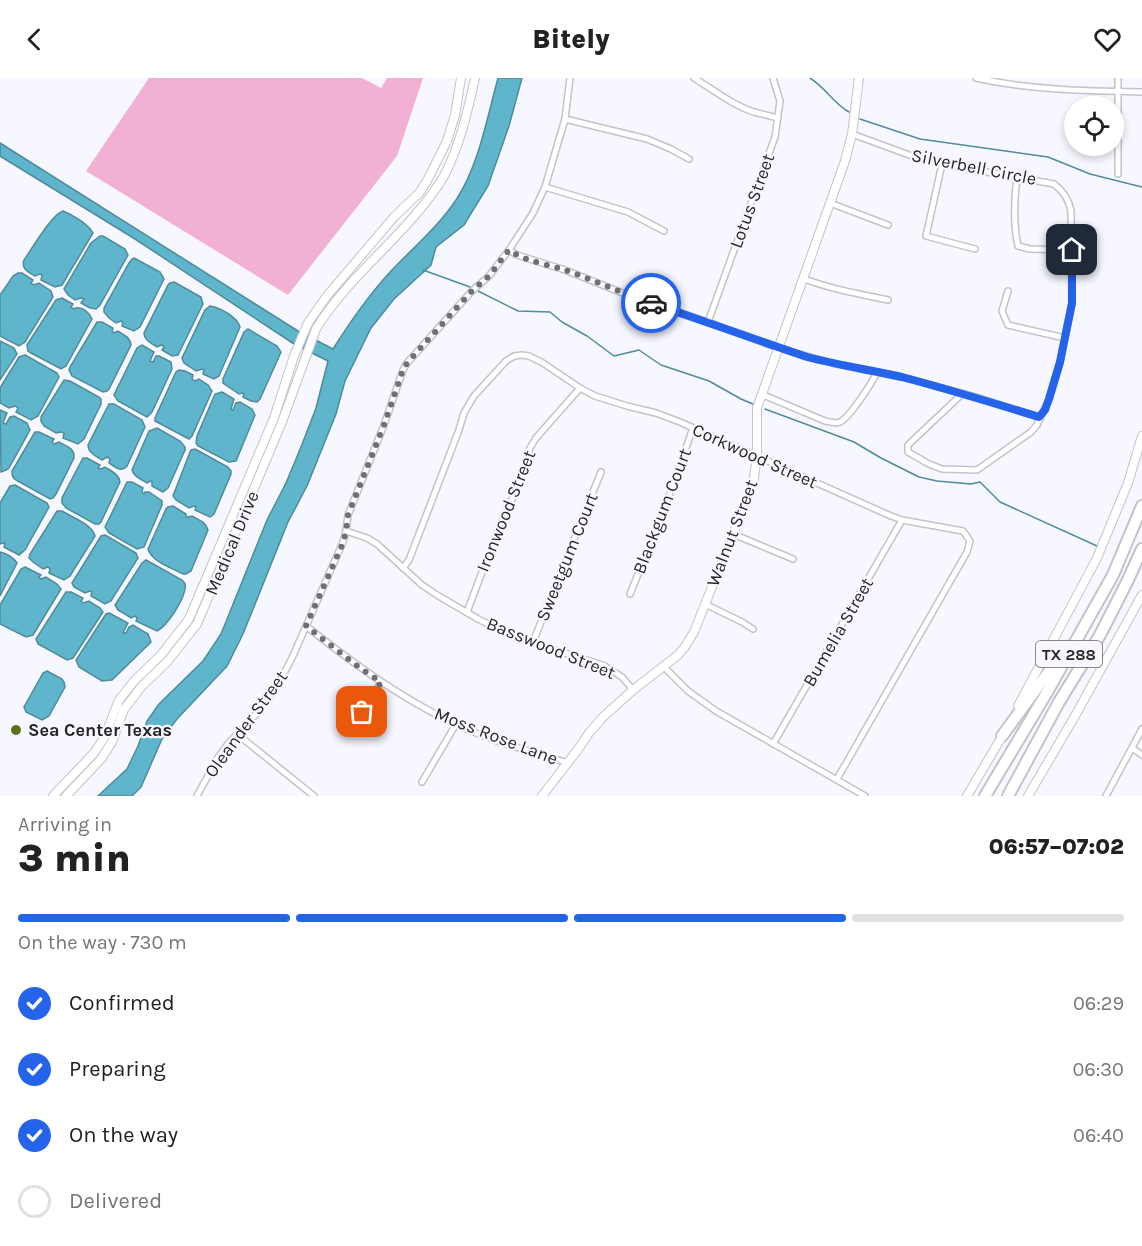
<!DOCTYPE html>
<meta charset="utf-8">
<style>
body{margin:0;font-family:Karla,sans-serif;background:#f2f2f2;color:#222;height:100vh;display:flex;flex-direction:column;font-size:22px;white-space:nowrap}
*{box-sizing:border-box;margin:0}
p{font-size:20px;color:#767676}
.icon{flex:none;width:33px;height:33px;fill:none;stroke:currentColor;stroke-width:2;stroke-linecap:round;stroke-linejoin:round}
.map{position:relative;height:718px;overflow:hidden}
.side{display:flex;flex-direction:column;background:#fff;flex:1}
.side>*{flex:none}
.tools{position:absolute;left:1064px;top:18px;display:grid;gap:12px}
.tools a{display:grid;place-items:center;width:60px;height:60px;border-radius:50%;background:#fff;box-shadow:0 3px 9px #0003;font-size:30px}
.pin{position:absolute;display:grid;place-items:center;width:51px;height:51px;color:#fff;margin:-26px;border-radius:12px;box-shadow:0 3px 9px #0006}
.courier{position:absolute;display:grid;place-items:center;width:60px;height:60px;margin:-30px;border:4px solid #2563eb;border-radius:50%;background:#fff;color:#222;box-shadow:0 2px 8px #0007}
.headline em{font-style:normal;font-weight:800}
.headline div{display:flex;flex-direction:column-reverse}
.headline{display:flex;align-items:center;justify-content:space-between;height:102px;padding:0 18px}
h1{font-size:39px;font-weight:800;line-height:45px}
.bar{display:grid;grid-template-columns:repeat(4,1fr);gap:9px 6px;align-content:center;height:72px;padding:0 18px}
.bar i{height:8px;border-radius:4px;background:#e0e0e0}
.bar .selected{background:#2563eb}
.bar p{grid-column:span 4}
ol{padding:0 18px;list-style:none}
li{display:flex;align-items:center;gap:18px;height:66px}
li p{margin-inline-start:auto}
li .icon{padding:6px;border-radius:50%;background:#2563eb;color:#fff;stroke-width:4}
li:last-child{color:#767676}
li i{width:33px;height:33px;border:3px solid #e0e0e0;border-radius:50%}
header{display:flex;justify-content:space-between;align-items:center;height:78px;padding:0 18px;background:#fff;font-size:27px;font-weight:800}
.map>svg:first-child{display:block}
.forest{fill:#f2b0d4}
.water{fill:#5fb6cc;stroke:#4e8b9b;stroke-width:1.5}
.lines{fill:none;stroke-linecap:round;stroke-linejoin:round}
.stream{stroke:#4e8b9b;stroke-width:1.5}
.street-casing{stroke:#c2c3cb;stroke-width:8}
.secondary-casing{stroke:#c2c3cb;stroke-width:10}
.highway-casing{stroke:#c2c3cb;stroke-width:14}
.street{stroke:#fff;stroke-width:5}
.secondary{stroke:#fff;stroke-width:8}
.highway{stroke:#fff;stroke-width:10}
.done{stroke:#6f7074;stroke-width:6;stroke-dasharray:0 10.8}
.route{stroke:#2563eb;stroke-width:8}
.poi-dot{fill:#5e6f1b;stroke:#f7f8ff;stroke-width:2}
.labels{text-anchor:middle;stroke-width:4.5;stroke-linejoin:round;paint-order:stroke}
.shield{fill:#f7f8ff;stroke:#656569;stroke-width:1.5}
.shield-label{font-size:16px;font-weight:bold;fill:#262629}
.street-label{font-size:18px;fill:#262629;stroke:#f7f8ff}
.poi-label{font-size:18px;font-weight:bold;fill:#262629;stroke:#f7f8ff;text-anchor:start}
</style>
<header><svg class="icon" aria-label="back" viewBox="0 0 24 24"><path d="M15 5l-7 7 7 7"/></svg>Bitely<svg class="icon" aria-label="heart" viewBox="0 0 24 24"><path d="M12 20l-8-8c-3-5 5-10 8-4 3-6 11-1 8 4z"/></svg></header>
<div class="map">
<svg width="1142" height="718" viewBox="0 0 1142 718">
<rect width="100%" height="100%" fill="#f7f8ff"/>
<polygon class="forest" points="149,0 362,0 381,10 387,0 423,0 397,78 288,217 86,93"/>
<g class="water">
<path d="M498 0H522L509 48 488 108 464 147 436 169 431 187 394 221 371 250 345 303 336 336 307 408 288 444 243 556 227 588 177 641 162 661 141 709 132 718H98L127 691 138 668 147 643 159 626 203 583 221 556 267 442 286 405 301 369 316 330 328 283 294 266 135 161 0 78V65L298 253 333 271C350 244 369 217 391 193 413 170 438 149 456 122 479 87 487 40 498 0Z"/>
<path d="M63 133C73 137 88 146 93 155L62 207 55 209 41 202 42 197 40 196 35 198C28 194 21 191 24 182 32 171 51 137 63 133Z"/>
<polygon points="100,158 103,158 125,171 128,177 100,227 96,231 90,230 81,225 84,221 81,220 75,222 68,217 64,211 91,165"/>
<polygon points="134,180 160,194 164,201 140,249 134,253 122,248 123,245 121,243 116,245 109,240 104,234 104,230 129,185 132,181"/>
<polygon points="18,195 22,195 33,202 31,205 34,207 39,205 51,213 53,219 25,264 19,268 0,258 0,217 13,198"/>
<path d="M174 204 201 219 203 226 179 275 178 277 172 278 162 272 164 269 162 267 157 269C151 265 144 262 144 255L168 207 170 205Z"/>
<path d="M62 220 73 226 71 229 74 231 76 230C83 229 89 234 92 241L66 288 61 291 31 275 28 273 27 267 56 222Z"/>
<path d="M210 228C221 230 237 239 240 249L219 298 214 301 203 296 204 292 202 291 196 293 184 285 182 280 205 232Z"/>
<path d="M97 244H102L113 250 112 253 114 255 118 253C124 257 130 259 131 267L109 311 107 313 103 314 72 298 69 292 70 289Z"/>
<polygon points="248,251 277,268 281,274 260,321 257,324 251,323 243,319 244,316 242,315 239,316 223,305 223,301 244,254"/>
<polygon points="0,263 14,270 17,276 0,302"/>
<polygon points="142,267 154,274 150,283 153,284 156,278 159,278 171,284 172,291 152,334 147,339 118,323 114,317 137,270"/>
<polygon points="25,277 57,295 59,299 38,338 31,342 16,334 18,330 15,328 9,330 0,325 0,310 19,279"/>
<polygon points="179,292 185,293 193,297 192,301 195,303 199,301 208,307 212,313 192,358 189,361 155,343 155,340 176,294"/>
<polygon points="64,302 70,303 99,319 101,321 101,326 84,361 78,366 63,360 64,355 61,354 56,355 44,348 41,343 41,339"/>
<polygon points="222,314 234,321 231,331 233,332 236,325 240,324 252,331 255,337 236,383 229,384 198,368 196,365 197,358 215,316"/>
<path d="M109 326H114L142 342 145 349 127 388C121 395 115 389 109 385L110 381 107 379 102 382C96 378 88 375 88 367Z"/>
<polygon points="0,332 7,335 3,345 6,346 10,339 14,338 27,345 30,352 9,390 6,392 1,394"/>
<path d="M157 350 180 363 185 369V372L168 410 163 414 152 408V404L150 403 147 405C141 401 134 399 132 392L149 353Z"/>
<path d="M35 354H39L54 361 52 364 54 366 59 364C66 368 75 370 74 380L56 416 53 420 50 421 16 402C12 399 12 397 12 393Z"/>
<polygon points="195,371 228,389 231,393 231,396 214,436 210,439 195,432 196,429 194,428 189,430 176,422 173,418 190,374 191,372"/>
<path d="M83 380H87L100 387 98 390 101 391 105 389C111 393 119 396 120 404L101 444 99 446H95L66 430 62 425V420Z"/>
<polygon points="127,404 132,404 143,410 142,414 144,416 145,414 149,414 162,423 162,427 144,469 137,471 109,455 105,449"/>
<polygon points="15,407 47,425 49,429 25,472 19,477 4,469 5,465 4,465 0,466 0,425 10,408"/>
<path d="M173 428 186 436V439H188L192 438C199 442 206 444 208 452L191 493 186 496H183C172 490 152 484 148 471L166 431 168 429Z"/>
<path d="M57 433H62C73 440 92 446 95 458L70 498 64 502 49 495 50 491 48 489 43 491 33 484 29 480 30 476Z"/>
<polygon points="105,457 136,475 138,480 111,523 105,526 91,518 92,514 90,513 85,515 74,509 72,505 101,458"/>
<path d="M0 474C6 475 14 480 17 485L0 518Z"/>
<path d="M146 482 182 502C185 505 186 506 185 511 183 523 168 547 157 553L136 543 137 540 135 538 131 540 118 532 115 527 142 485Z"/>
<polygon points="25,489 41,497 39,499 41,501 46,499 57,506 61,511 33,557 26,559 0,546 0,527 21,491"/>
<polygon points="66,514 71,514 83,520 81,523 83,525 89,523 100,530 103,534 73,580 67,582 38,566 36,561"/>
<polygon points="109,535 128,545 123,555 126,555 129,549 133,547 148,556 151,564 112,602 102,603 79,589 76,582 106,536"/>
<polygon points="47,593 62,601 64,604 65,609 49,638 42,642 26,634 24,629 43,595"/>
</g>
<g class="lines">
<g class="stream">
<path d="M810 0C825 9 834 26 849 34"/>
<polyline points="860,41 920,61 1048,79 1090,96 1142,109"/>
<polyline points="423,192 470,209"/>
<polyline points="478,213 518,233 550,234 562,244 587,258 614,278 639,272 661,287 709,303 741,321 753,326"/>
<polyline points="765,331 854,364 881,380 919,399 937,403 971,406 980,404 1000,424 1097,468"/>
</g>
<g class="street-casing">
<g id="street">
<path d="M694 0C714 12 732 27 754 34 762 36 770 38 778 40"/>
<path d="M976 0C1031 12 1086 13 1142 14"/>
<polyline points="1118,0 1118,96"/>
<polyline points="565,41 647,61 671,71 689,81"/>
<path d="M852 56 912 78 942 86 1054 106C1063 113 1069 121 1071 133L1072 225 1060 284 1049 321 1037 347 1031 354 977 392 942 391 929 386 908 374V367L962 316"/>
<polyline points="942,86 926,158 975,171"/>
<path d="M1017 99C1014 122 1013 145 1018 168L1030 171 1072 172"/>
<polyline points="545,109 628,134 664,153"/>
<polyline points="830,125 888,147"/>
<polyline points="509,172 517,177 565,192 625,216 708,244 778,270 832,285 905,300 976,319 1039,339"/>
<path d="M802 200C830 211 859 216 888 222"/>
<polyline points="1008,213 1002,233 1008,247 1065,260"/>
<polyline points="708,244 775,59 780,23 773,0"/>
<path d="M761 316 825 343C830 344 835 346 840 344 850 339 872 305 877 294"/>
<polyline points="346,453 367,460 377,466 422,507 437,517 478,541 512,558 605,588 622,599 633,612"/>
<polyline points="733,456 793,481"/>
<polyline points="403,490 409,482 459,352 464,335 474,318 506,283 514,278 522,277 529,278 543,285 580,310 595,318 627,328 656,335 680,344 891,438 902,442 963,453 970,463 967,474 837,701"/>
<polyline points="630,516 663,435 693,350"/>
<polyline points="705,526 742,544 753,551"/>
<polyline points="467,534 498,452 519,406 530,370 536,360 580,310"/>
<path d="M306 548C354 586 399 619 455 646 491 663 530 673 568 685"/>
<polyline points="533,564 601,394"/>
<polyline points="664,589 688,613 716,633 865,718"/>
<polyline points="353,649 381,604"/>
<polyline points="237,656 314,718"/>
<polyline points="773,666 902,442"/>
<polyline points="1132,670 1142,677"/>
<polyline points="422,704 456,646"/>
<polyline points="197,718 217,681 227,667 259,633 281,601 292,580 343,464 346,453 348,437 384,347 403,292 407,285 472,213 489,198 509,172 533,135 545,109 565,41 570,0"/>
<polyline points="1106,718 1142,651"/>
</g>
</g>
<g class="secondary-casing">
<g id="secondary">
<polyline points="1018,628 1097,480 1128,405 1142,358"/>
<polyline points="53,718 94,675 104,660 119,622 135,602 161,577 189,541 274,340 294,278 308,245 326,219 394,139 419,115 427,103 447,63 455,37 461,0"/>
<path d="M66 718 101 681 112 664 124 631 132 621 142 608 167 584 197 546 282 344 316 251C344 205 388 171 421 130 430 119 439 108 445 96 460 67 468 32 475 0"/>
<polyline points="542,718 579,670 589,655 603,639 633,612 678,577 684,570 694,554 753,406 757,379 757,330 845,83 852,56 859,0"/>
<polyline points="967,718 1004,655"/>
<polyline points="1028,718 1075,638 1142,517"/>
</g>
</g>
<g class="highway-casing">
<g id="highway">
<polyline points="1002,658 1061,577"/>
<polyline points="985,718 1046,616 1113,497 1142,428"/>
<polyline points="1008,718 1059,624 1100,557 1127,504 1142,471"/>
</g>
</g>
<use href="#street" class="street"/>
<use href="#secondary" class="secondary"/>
<use href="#highway" class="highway"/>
</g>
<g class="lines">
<path class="done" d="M362 634 381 604 360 590 306 548 343 465 346 453 348 437 384 347 403 292 407 285 472 213 489 198 509 172C525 183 545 186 562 191 592 201 621 215 651 225"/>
<path class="route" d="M651 225 807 279C838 287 870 292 902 299 948 311 993 325 1039 339L1045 332 1049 321 1060 284 1072 225V172"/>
</g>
<circle class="poi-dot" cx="16" cy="652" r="6"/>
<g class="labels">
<rect class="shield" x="1036" y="563" width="66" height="26" rx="4.5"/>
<g class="shield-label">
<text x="1069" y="582">TX 288</text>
</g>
<g class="street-label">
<text transform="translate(974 89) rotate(11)" y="6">Silverbell Circle</text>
<text transform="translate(752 123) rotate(-70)" y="6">Lotus Street</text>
<text transform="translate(755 378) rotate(24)" y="6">Corkwood Street</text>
<text transform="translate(506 433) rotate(-68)" y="6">Ironwood Street</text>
<text transform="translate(662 433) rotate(-69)" y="6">Blackgum Court</text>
<text transform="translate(732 455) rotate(-69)" y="6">Walnut Street</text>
<text transform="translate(232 465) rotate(-67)" y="6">Medical Drive</text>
<text transform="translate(567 479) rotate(-68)" y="6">Sweetgum Court</text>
<text transform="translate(838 554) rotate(-60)" y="6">Bumelia Street</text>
<text transform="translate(551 570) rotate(22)" y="6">Basswood Street</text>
<text transform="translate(246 646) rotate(-54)" y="6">Oleander Street</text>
<text transform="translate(496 658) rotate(21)" y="6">Moss Rose Lane</text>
</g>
<g class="poi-label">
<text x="28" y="658">Sea Center Texas</text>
</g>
</g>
</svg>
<div class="tools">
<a><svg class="icon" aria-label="locate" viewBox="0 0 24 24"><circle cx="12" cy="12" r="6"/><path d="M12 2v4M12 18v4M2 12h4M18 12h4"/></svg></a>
</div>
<div class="pin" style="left:362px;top:634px;background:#ea580c"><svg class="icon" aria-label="bag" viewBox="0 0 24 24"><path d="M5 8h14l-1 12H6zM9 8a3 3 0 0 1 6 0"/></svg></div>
<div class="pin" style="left:1072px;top:172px;background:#1f2937"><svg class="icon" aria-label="home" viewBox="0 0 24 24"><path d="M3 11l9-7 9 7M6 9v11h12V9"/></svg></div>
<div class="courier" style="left:651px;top:225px"><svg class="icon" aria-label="car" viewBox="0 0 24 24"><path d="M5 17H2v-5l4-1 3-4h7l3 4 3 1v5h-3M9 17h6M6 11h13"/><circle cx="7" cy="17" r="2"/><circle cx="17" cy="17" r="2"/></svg></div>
</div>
<section class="side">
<div class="headline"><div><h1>3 min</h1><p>Arriving in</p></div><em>06:57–07:02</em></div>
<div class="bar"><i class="selected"></i><i class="selected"></i><i class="selected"></i><i></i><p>On the way · 730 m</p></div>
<ol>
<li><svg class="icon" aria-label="check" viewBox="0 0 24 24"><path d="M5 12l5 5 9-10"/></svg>Confirmed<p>06:29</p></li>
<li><svg class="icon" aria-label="check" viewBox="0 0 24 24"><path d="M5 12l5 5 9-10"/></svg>Preparing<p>06:30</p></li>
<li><svg class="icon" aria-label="check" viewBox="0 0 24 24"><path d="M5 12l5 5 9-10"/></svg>On the way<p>06:40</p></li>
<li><i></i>Delivered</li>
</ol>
</section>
